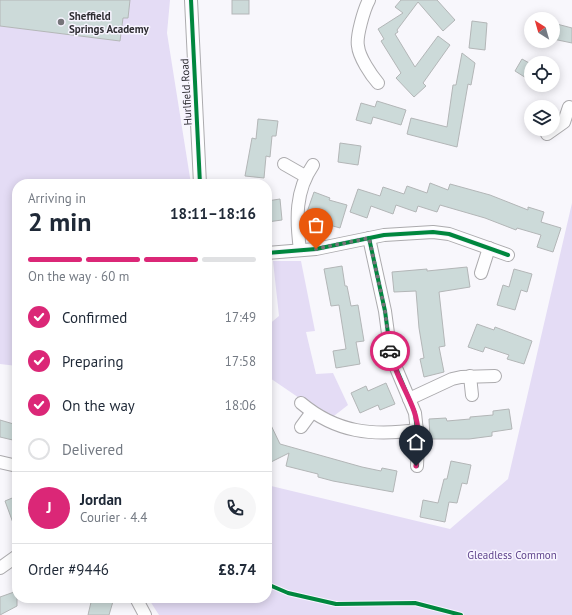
<!DOCTYPE html>
<meta charset="utf-8">
<style>
body{margin:0;font-family:"PT Sans",sans-serif;background:#f6f6f7;color:#1f2937;height:100vh;display:flex;flex-direction:column;font-size:15px;white-space:nowrap}
*{box-sizing:border-box;margin:0}
p{font-size:13px;color:#747a83}
.icon{flex:none;width:22px;height:22px;fill:none;stroke:currentColor;stroke-width:2;stroke-linecap:round;stroke-linejoin:round}
.map{position:relative;flex:1;overflow:hidden}
.details{position:absolute;left:12px;top:179px;width:260px;height:424px;display:flex;flex-direction:column;background:#fff;border-radius:16px;box-shadow:0 2px 10px #0003}
.details>*{flex:none}
.needle{width:26px;rotate:323deg}
.fabs{position:absolute;left:524px;top:12px;display:grid;gap:8px}
.fabs a{display:grid;place-items:center;width:36px;height:36px;border-radius:50%;background:#fff;box-shadow:0 2px 10px #0003;font-size:20px}
.pin{position:absolute;display:grid;place-items:center;width:34px;height:34px;color:#fff;margin:-41px -17px;border-radius:50% 50% 50% 0;rotate:-45deg;box-shadow:0 0 4px #0007}
.pin .icon{rotate:45deg}
.courier{position:absolute;display:grid;place-items:center;width:40px;height:40px;margin:-20px;border:3px solid #db2777;border-radius:50%;background:#fff;color:#222;box-shadow:0 1px 5px #0007}
.headline em{font-style:normal;font-weight:700}
.headline div{display:flex;flex-direction:column-reverse}
.headline{display:flex;align-items:center;justify-content:space-between;height:68px;padding:0 16px}
h1{font-size:26px;font-weight:700;line-height:30px}
.bar{display:grid;grid-template-columns:repeat(4,1fr);gap:6px 4px;align-content:center;height:48px;padding:0 16px}
.bar i{height:5px;border-radius:3px;background:#e0e1e3}
.bar .active{background:#db2777}
.bar p{grid-column:span 4}
.line{display:flex;align-items:center;gap:10px;padding:0 16px;border-top:1px solid #e0e1e3}
.line div{flex:1}
.round{display:grid;place-items:center;flex:none;width:42px;height:42px;border-radius:21px;background:#f6f6f7}
ol{padding:0 16px;list-style:none}
li{display:flex;align-items:center;gap:12px;height:44px}
li p{margin-inline-start:auto}
li .icon{padding:4px;border-radius:50%;background:#db2777;color:#fff;stroke-width:4}
li:last-child{color:#747a83}
li i{width:22px;height:22px;border:2px solid #e0e1e3;border-radius:50%}
.map>svg:first-child{display:block}
.green{fill:#e4dcf5}
.building{fill:#ccdad9;stroke:#b3b6b7}
.lines{fill:none;stroke-linecap:round;stroke-linejoin:round}
.street-casing{stroke:#acabae;stroke-width:14}
.street{stroke:#fefeff;stroke-width:12}
.cycleway-casing{stroke:#f7f4ff;stroke-width:6}
.cycleway{stroke:#00873e;stroke-width:4}
.done{stroke:#757479;stroke-width:4;stroke-dasharray:0 7.2}
.route{stroke:#db2777;stroke-width:5}
.poi-dot{fill:#757479;stroke:#f7f4ff;stroke-width:1.5}
.labels{text-anchor:middle;stroke-width:3;stroke-linejoin:round;paint-order:stroke}
.poi-label{font-size:11px;font-weight:bold;fill:#2f2e33;stroke:#f7f4ff;text-anchor:start}
.street-label{font-size:11px;fill:#2f2e33;stroke:#f7f4ff}
.park-label{font-size:11px;fill:#62478e;stroke:#f7f4ff}
</style>
<div class="map">
<svg width="572" height="615" viewBox="0 0 572 615">
<rect width="100%" height="100%" fill="#f8f7fc"/>
<g class="green">
<polygon points="130,0 170,0 167,33 191,184 17,184 17,366 0,364 0,26 120,41 123,18"/>
<polygon points="572,203 572,615 159,615 148,598 267,598 267,485 450,529 508,479"/>
<polygon points="273,261 301,261 315,331 306,332 316,374 333,373 348,405 330,419 267,376 267,326 279,316"/>
</g>
<g class="building">
<polygon points="0,0 130,0 128,18 123,18 120,41 0,26"/>
<rect x="232" y="0" width="17" height="14"/>
<polygon points="401,0 437,0 455,20 443,31 418,2 397,30 398,32 395,34 415,67 438,36 450,45 423,83 426,86 414,97 396,78 401,73 381,41 384,39 378,29 403,13 395,7"/>
<polygon points="472,21 487,23 485,50 469,48"/>
<polygon points="553,23 572,28 572,43 553,39"/>
<polygon points="462,53 475,63 471,85 468,84 457,147 407,134 411,118 447,127 453,85 456,85"/>
<polygon points="522,59 531,64 531,81 515,71"/>
<polygon points="377,101 406,110 401,125 373,117 371,124 356,120 361,103 375,107"/>
<polygon points="258,119 278,121 276,136 272,136 270,157 266,156 264,178 245,176 252,138 256,139"/>
<polygon points="340,143 361,146 358,165 338,162"/>
<polygon points="430,183 448,190 450,184 490,195 528,210 528,207 544,212 541,222 561,228 553,252 537,247 541,235 517,228 516,230 485,218 440,205 437,212 418,206 416,212 396,205 393,214 371,206 367,218 350,212 358,189 380,196 383,187 404,194 407,186 427,193"/>
<polygon points="314,192 330,198 329,200 347,205 340,228 326,224 327,218 307,212"/>
<polygon points="280,199 282,220 267,222 267,201"/>
<polygon points="342,266 345,286 347,286 351,306 358,305 364,341 356,342 360,364 336,368 333,351 346,349 339,305 331,306 324,269"/>
<polygon points="467,267 470,287 439,292 445,346 439,347 444,372 424,377 420,359 424,358 419,328 416,291 394,292 392,272 427,269 427,271"/>
<polygon points="514,269 532,274 527,292 521,290 515,310 497,305 503,285 509,287"/>
<polygon points="477,324 494,330 495,327 532,341 524,364 507,359 509,355 485,347 483,352 468,347"/>
<polygon points="386,383 395,404 380,410 378,405 360,413 351,393 366,386 368,391"/>
<polygon points="509,409 512,429 492,432 492,436 469,439 430,439 429,419 446,418 447,421 470,419 470,417 493,415 493,411"/>
<polygon points="267,417 280,444 362,467 381,471 382,468 397,471 393,492 333,481 318,477 318,474 286,466 289,453 267,464"/>
<polygon points="0,420 17,425 17,441 0,437"/>
<polygon points="451,461 471,465 467,484 462,483 457,503 449,502 445,522 420,517 423,500 438,503 444,479 447,479"/>
<polygon points="17,496 17,530 16,531 5,501"/>
<polygon points="17,591 17,606 0,615 0,597"/>
<polygon points="92,598 114,598 109,615 88,615"/>
</g>
<g class="lines">
<g class="street-casing">
<g id="street">
<polyline points="191,0 200,184"/>
<path d="M369 0C364 9 356 37 358 46 359 57 371 75 378 83"/>
<polyline points="547,134 564,122 569,107"/>
<polyline points="284,164 305,176"/>
<polyline points="369,238 385,311 391,356 415,413 418,441 417,466"/>
<path d="M300 250C296 219 295 191 313 165"/>
<polyline points="267,253 316,249 384,235 433,232 449,234 508,255"/>
<polyline points="481,273 489,248"/>
<polyline points="470,376 472,395"/>
<polyline points="409,399 452,379 461,377 495,376"/>
<path d="M301 403C337 433 372 436 418 430"/>
<polyline points="301,427 312,412"/>
<polyline points="0,462 17,466"/>
<polyline points="0,568 17,556"/>
<polyline points="136,598 145,615"/>
</g>
</g>
<use href="#street" class="street"/>
<g class="cycleway-casing">
<g id="cycleway">
<polyline points="191,0 200,184"/>
<polyline points="369,238 385,311 391,356 415,413 418,441 417,466"/>
<polyline points="267,253 316,249 384,235 433,232 449,234 508,255"/>
<polyline points="267,584 288,593 336,604 415,603 461,615"/>
</g>
</g>
<use href="#cycleway" class="cycleway"/>
</g>
<g class="lines">
<polyline class="done" points="316,249 369,238 385,311 390,351"/>
<path class="route" d="M390 351C394 373 407 391 414 411 420 428 419 449 416 466"/>
</g>
<circle class="poi-dot" cx="61" cy="22" r="4"/>
<g class="labels">
<g class="poi-label">
<text x="69" y="20">Sheffield<tspan x="69" dy="13">Springs Academy</tspan></text>
</g>
<g class="street-label">
<text transform="translate(186 92) rotate(-93)" y="4">Hurlfield Road</text>
</g>
<g class="park-label">
<text x="512" y="559">Gleadless Common</text>
</g>
</g>
</svg>
<div class="fabs">
<a><svg class="needle" viewBox="-14 -14 28 28"><path d="M0-13l5 13h-10z" fill="#e53935"/><path d="M0 13l5-13h-10z" fill="#747a83"/></svg></a>
<a><svg class="icon" aria-label="locate" viewBox="0 0 24 24"><circle cx="12" cy="12" r="6"/><path d="M12 2v4M12 18v4M2 12h4M18 12h4"/></svg></a>
<a><svg class="icon" aria-label="layers" viewBox="0 0 24 24"><path d="M12 4l9 5-9 5-9-5zM3 14l9 5 9-5"/></svg></a>
</div>
<div class="pin" style="left:316px;top:249px;background:#ea580c"><svg class="icon" aria-label="bag" viewBox="0 0 24 24"><path d="M5 8h14l-1 12H6zM9 8a3 3 0 0 1 6 0"/></svg></div>
<div class="pin" style="left:416px;top:466px;background:#1f2937"><svg class="icon" aria-label="home" viewBox="0 0 24 24"><path d="M3 11l9-7 9 7M6 9v11h12V9"/></svg></div>
<div class="courier" style="left:390px;top:351px"><svg class="icon" aria-label="car" viewBox="0 0 24 24"><path d="M5 17H2v-5l4-1 3-4h7l3 4 3 1v5h-3M9 17h6M6 11h13"/><circle cx="7" cy="17" r="2"/><circle cx="17" cy="17" r="2"/></svg></div>
<section class="details">
<div class="headline"><div><h1>2 min</h1><p>Arriving in</p></div><em>18:11–18:16</em></div>
<div class="bar"><i class="active"></i><i class="active"></i><i class="active"></i><i></i><p>On the way · 60 m</p></div>
<ol>
<li><svg class="icon" aria-label="check" viewBox="0 0 24 24"><path d="M5 12l5 5 9-10"/></svg>Confirmed<p>17:49</p></li>
<li><svg class="icon" aria-label="check" viewBox="0 0 24 24"><path d="M5 12l5 5 9-10"/></svg>Preparing<p>17:58</p></li>
<li><svg class="icon" aria-label="check" viewBox="0 0 24 24"><path d="M5 12l5 5 9-10"/></svg>On the way<p>18:06</p></li>
<li><i></i>Delivered</li>
</ol>
<div class="line" style="height:72px"><b class="round" style="background:#db2777;color:#fff">J</b><div><b>Jordan</b><p>Courier · 4.4</p></div><a class="round"><svg class="icon" aria-label="phone" viewBox="0 0 24 24"><path d="M5 4h4l2 5-3 2q2 4 5 5l2-3 5 2v4C11 20 4 13 5 4z"/></svg></a></div>
<div class="line" style="height:52px"><div>Order #9446</div><b>£8.74</b></div>
</section>
</div>
